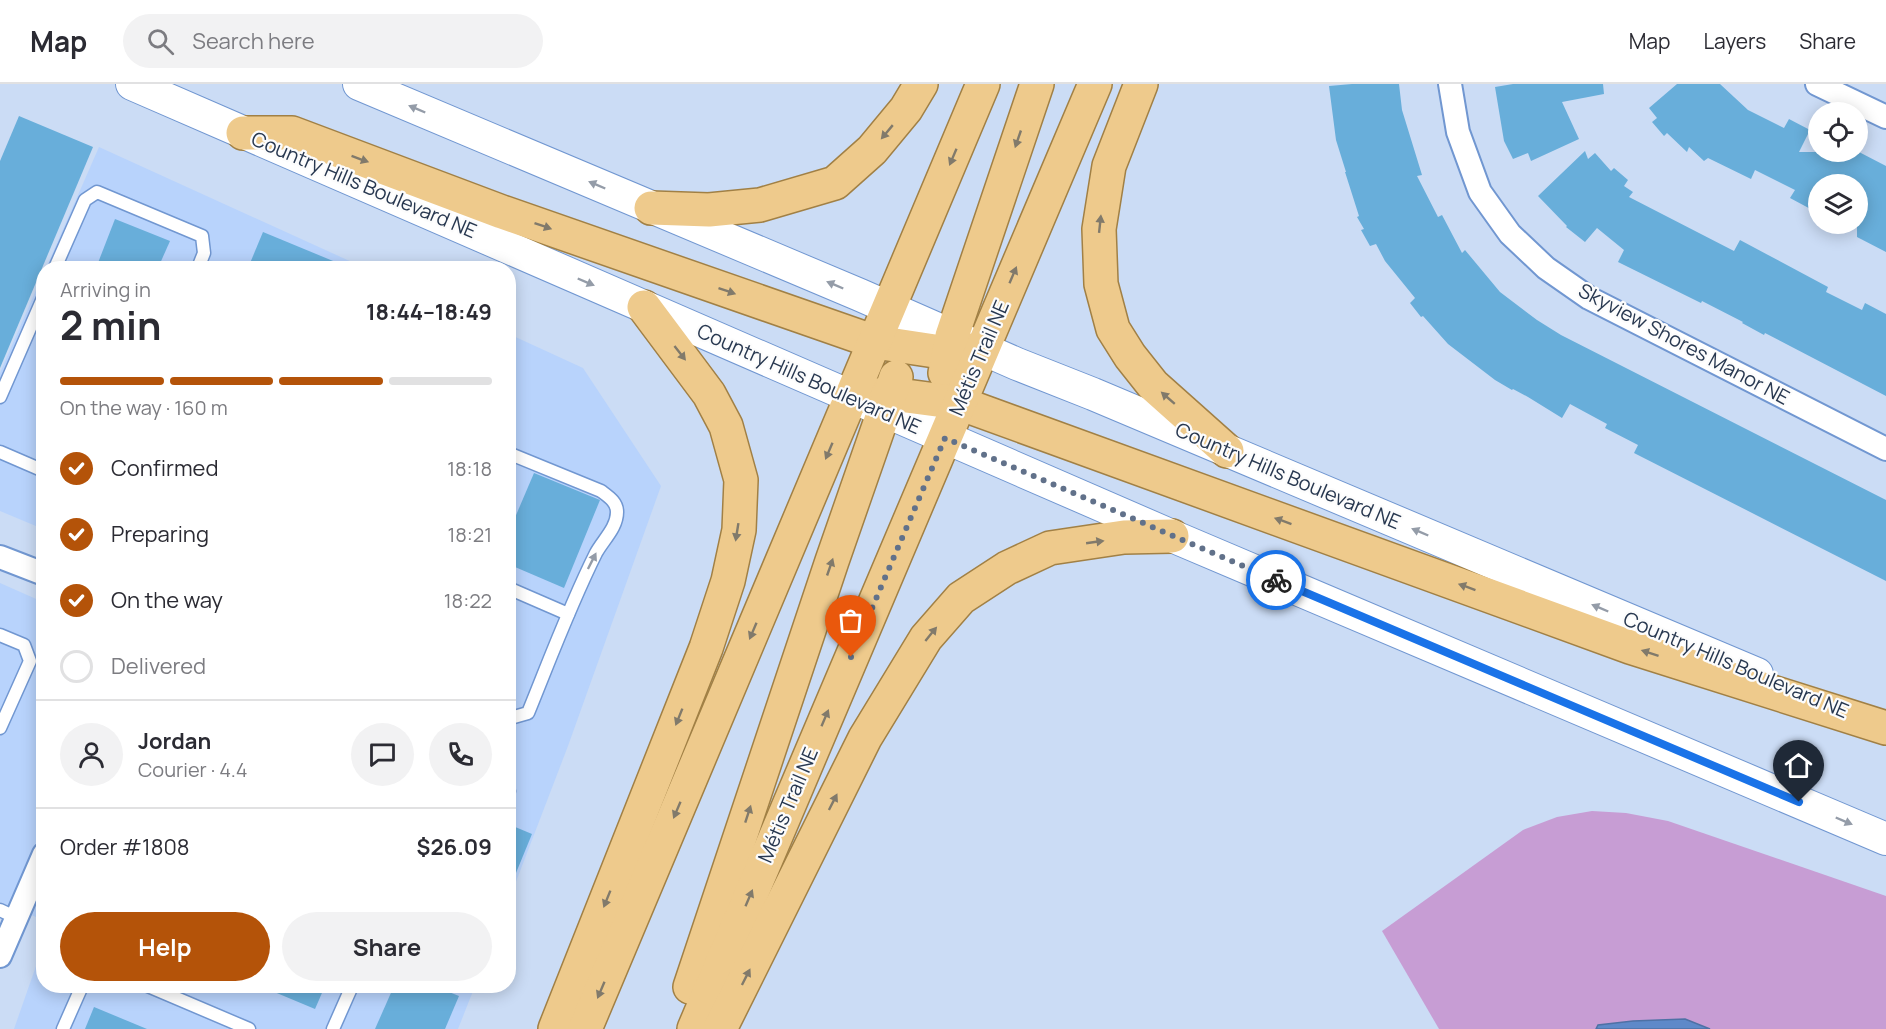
<!DOCTYPE html>
<meta charset="utf-8">
<style>
body{margin:0;font-family:Manrope,sans-serif;background:#f2f2f3;color:#2b2b33;height:100vh;display:flex;flex-direction:column;font-size:22px;white-space:nowrap}
*{box-sizing:border-box;margin:0}
p{font-size:20px;color:#7c7c81}
.icon{flex:none;width:33px;height:33px;fill:none;stroke:currentColor;stroke-width:2;stroke-linecap:round;stroke-linejoin:round}
.map{position:relative;flex:1;overflow:hidden}
.sheet{position:absolute;left:36px;top:177px;width:480px;height:732px;display:flex;flex-direction:column;background:#fff;border-radius:24px;box-shadow:0 3px 15px #0003}
.sheet>*{flex:none}
.controls{position:absolute;left:1808px;top:18px;display:grid;gap:12px}
.controls a{display:grid;place-items:center;width:60px;height:60px;border-radius:50%;background:#fff;box-shadow:0 3px 15px #0003;font-size:30px}
.pin{position:absolute;display:grid;place-items:center;width:51px;height:51px;color:#fff;margin:-62px -26px;border-radius:50% 50% 50% 0;rotate:-45deg;box-shadow:0 0 6px #0007}
.pin .icon{rotate:45deg}
.courier{position:absolute;display:grid;place-items:center;width:60px;height:60px;margin:-30px;border:4px solid #1a73e8;border-radius:50%;background:#fff;color:#222;box-shadow:0 2px 8px #0007}
.head em{font-style:normal;font-weight:700}
.head div{display:flex;flex-direction:column-reverse}
.head{display:flex;align-items:center;justify-content:space-between;height:102px;padding:0 24px}
h1{font-size:39px;font-weight:700;line-height:45px}
.bar{display:grid;grid-template-columns:repeat(4,1fr);gap:9px 6px;align-content:center;height:72px;padding:0 24px}
.bar i{height:8px;border-radius:4px;background:#e1e1e2}
.bar .selected{background:#b45309}
.bar p{grid-column:span 4}
.line{display:flex;align-items:center;gap:15px;padding:0 24px;border-top:2px solid #e1e1e2}
.line div{flex:1}
.round{display:grid;place-items:center;flex:none;width:63px;height:63px;border-radius:32px;background:#f2f2f3}
ol{padding:0 24px;list-style:none}
li{display:flex;align-items:center;gap:18px;height:66px}
li p{margin-inline-start:auto}
li .icon{padding:6px;border-radius:50%;background:#b45309;color:#fff;stroke-width:4}
li:last-child{color:#7c7c81}
li i{width:33px;height:33px;border:3px solid #e1e1e2;border-radius:50%}
.action{display:flex;gap:12px;margin-top:auto;padding:12px 24px}
.action a{flex:1;height:69px;border-radius:36px;background:#b45309;color:#fff;font-size:24px;font-weight:700;line-height:69px;text-align:center}
.action a+a{background:#f2f2f3;color:#2b2b33}
header{display:flex;align-items:center;gap:36px;box-sizing:border-box;height:84px;padding:0 30px;background:#fff;border-bottom:2px solid #e1e1e2}
header strong{font-size:28px}
nav{display:flex;gap:33px;margin-inline-start:auto;font-size:21px}
.search{width:420px;height:54px;background:#f2f2f3;display:flex;align-items:center;gap:15px;box-sizing:border-box;padding:0 21px;border-radius:33px;color:#7c7c81;font-size:22px}
.map>svg:first-child{display:block}
.built{fill:#b8d3fc}
.green{fill:#c79dd4}
.water{fill:#5e89c9;stroke:#4e71a5;stroke-width:1.5}
.building{fill:#68aeda}
.lines{fill:none;stroke-linecap:round;stroke-linejoin:round}
.lane-casing{stroke:#7197d1;stroke-width:15}
.street-casing{stroke:#7197d1;stroke-width:26}
.secondary-casing{stroke:#7197d1;stroke-width:34}
.primary-casing{stroke:#a18045;stroke-width:36}
.lane{stroke:#fff;stroke-width:12}
.street{stroke:#fff;stroke-width:22}
.secondary{stroke:#fff;stroke-width:32}
.primary{stroke:#eeca8c;stroke-width:33}
.oneway{fill:#949ca8}
.oneway2{fill:#817a6b}
.done{stroke:#61718a;stroke-width:6;stroke-dasharray:0 10.8}
.route{stroke:#1a73e8;stroke-width:8}
.labels{text-anchor:middle;stroke-width:4.5;stroke-linejoin:round;paint-order:stroke}
.street-label{font-size:20px;fill:#283850;stroke:#fcfcfc}
</style>
<header>
<strong>Map</strong>
<div class="search"><svg class="icon" aria-label="search" viewBox="0 0 24 24"><circle cx="10" cy="10" r="6"/><path d="M15 15l6 6"/></svg>Search here</div>
<nav><a>Map</a><a>Layers</a><a>Share</a></nav>
</header>
<div class="map">
<svg width="1886" height="945" viewBox="0 0 1886 945">
<rect width="100%" height="100%" fill="#cbdcf5"/>
<g class="built">
<polygon points="99,63 365,184 46,184"/>
<polygon points="43,190 43,445 0,427 0,289"/>
<polygon points="509,250 583,284 661,402 568,662 509,816"/>
<polygon points="0,499 43,518 43,836 0,818"/>
<polygon points="43,862 44,902 475,902 458,945 14,945"/>
</g>
<polygon class="green" points="1592,727 1626,729 1668,737 1886,812 1886,945 1439,945 1382,847 1523,746 1557,733"/>
<polygon class="water" points="1685,935 1710,945 1596,945 1598,941 1633,937"/>
<g class="building">
<polygon points="1352,0 1399,0 1402,26 1422,91 1417,92 1438,133 1442,131 1462,169 1465,166 1500,208 1537,236 1561,251 1886,416 1886,497 1634,369 1638,361 1605,344 1607,340 1570,320 1562,334 1528,313 1513,305 1512,306 1495,296 1448,260 1423,232 1421,233 1410,219 1415,214 1385,177 1376,160 1370,162 1361,146 1364,145 1357,133 1359,132 1345,88 1346,88 1336,56 1329,2"/>
<polygon points="1513,0 1603,0 1604,10 1562,18 1579,55 1531,77 1528,69 1513,75 1504,57 1495,3"/>
<polygon points="1677,0 1720,0 1748,26 1784,44 1789,35 1810,46 1799,68 1859,68 1886,82 1886,168 1857,153 1857,100 1818,100 1818,129 1790,114 1795,106 1755,86 1751,95 1708,74 1704,77 1689,63 1687,68 1667,49 1664,52 1652,38 1657,34 1649,24"/>
<polygon points="19,32 93,63 0,284 0,77"/>
<polygon points="1585,67 1588,75 1595,69 1611,87 1614,84 1628,96 1624,102 1633,108 1629,113 1734,167 1740,156 1828,203 1826,208 1862,226 1865,219 1886,230 1886,312 1765,249 1764,251 1742,239 1743,238 1702,217 1701,219 1618,178 1624,166 1597,144 1585,158 1566,143 1567,142 1538,112"/>
<polygon points="115,135 170,157 158,184 96,184"/>
<polygon points="263,148 350,184 248,184"/>
<polygon points="534,389 600,416 564,504 508,480 508,450"/>
<polygon points="508,740 532,750 509,806 508,806"/>
<polygon points="260,902 325,902 315,925"/>
<polygon points="394,902 434,902 459,912 445,945 375,945"/>
<polygon points="94,923 147,945 85,945"/>
</g>
<g class="lines">
<g class="lane-casing">
<g id="lane">
<polyline points="55,184 85,116 97,108 202,152 204,169 198,184"/>
<polyline points="0,313 44,212"/>
<polyline points="0,368 44,387"/>
<path d="M508 369 601 407C609 413 617 418 617 428 617 444 603 456 596 469 570 521 550 575 528 629L514 633 508 630"/>
<polyline points="508,504 568,530"/>
<polyline points="0,551 24,561 30,577 0,644"/>
<polyline points="508,707 509,707"/>
<polyline points="0,826 17,834"/>
<polyline points="148,902 249,945"/>
<polyline points="63,945 82,902"/>
<polyline points="333,945 352,902"/>
</g>
</g>
<g class="street-casing">
<g id="street">
<polyline points="1450,0 1458,48 1480,108 1510,150 1546,184 1589,214 1886,365"/>
<polyline points="1817,0 1886,33"/>
<polyline points="0,473 44,490"/>
<polyline points="0,872 44,770"/>
</g>
</g>
<g class="secondary-casing">
<g id="secondary">
<polyline points="132,0 1172,452 1886,755"/>
<polyline points="359,0 860,211 1017,280 1093,310 1757,590"/>
</g>
</g>
<g class="primary-casing">
<g id="primary">
<polyline points="1141,0 1109,82 1099,145 1101,200 1113,245 1130,272 1153,301 1227,367"/>
<polyline points="243,49 292,49 502,128 875,258 948,269 982,265"/>
<polyline points="651,124 709,126 760,121 835,99 872,66 906,25 921,0"/>
<polyline points="945,289 952,252 1037,0"/>
<polyline points="852,313 891,310 959,319 1630,563 1886,644"/>
<polyline points="690,903 832,477 896,293"/>
<polyline points="555,945 706,564 728,497 739,446 741,396 726,342 709,310 644,223"/>
<polyline points="585,945 983,0"/>
<polyline points="694,945 1095,0"/>
<polyline points="720,945 865,654 926,554 961,514 1007,484 1050,464 1124,453 1172,452"/>
</g>
</g>
<use href="#lane" class="lane"/>
<use href="#street" class="street"/>
<use href="#secondary" class="secondary"/>
<use href="#primary" class="primary"/>
</g>
<defs><path id="oneway-solid" d="M-6-.8H1V-3.2L6.5 0L1 3.2V.8H-6Z" transform="scale(1.5)"/></defs>
<g class="oneway">
<use href="#oneway-solid" transform="translate(417 25) rotate(-157)"/>
<use href="#oneway-solid" transform="translate(597 101) rotate(-157)"/>
<use href="#oneway-solid" transform="translate(586 198) rotate(23)"/>
<use href="#oneway-solid" transform="translate(835 201) rotate(-157)"/>
<use href="#oneway-solid" transform="translate(1420 448) rotate(-157)"/>
<use href="#oneway-solid" transform="translate(592 477) rotate(-63)"/>
<use href="#oneway-solid" transform="translate(1600 524) rotate(-157)"/>
<use href="#oneway-solid" transform="translate(1844 737) rotate(23)"/>
</g>
<g class="oneway2">
<use href="#oneway-solid" transform="translate(887 48) rotate(130)"/>
<use href="#oneway-solid" transform="translate(1018 55) rotate(109)"/>
<use href="#oneway-solid" transform="translate(953 73) rotate(113)"/>
<use href="#oneway-solid" transform="translate(360 75) rotate(20)"/>
<use href="#oneway-solid" transform="translate(1100 140) rotate(-84)"/>
<use href="#oneway-solid" transform="translate(543 142) rotate(19)"/>
<use href="#oneway-solid" transform="translate(1013 191) rotate(-67)"/>
<use href="#oneway-solid" transform="translate(727 207) rotate(19)"/>
<use href="#oneway-solid" transform="translate(680 269) rotate(52)"/>
<use href="#oneway-solid" transform="translate(1168 314) rotate(-139)"/>
<use href="#oneway-solid" transform="translate(829 367) rotate(113)"/>
<use href="#oneway-solid" transform="translate(1283 437) rotate(-160)"/>
<use href="#oneway-solid" transform="translate(737 448) rotate(99)"/>
<use href="#oneway-solid" transform="translate(1095 458) rotate(-8)"/>
<use href="#oneway-solid" transform="translate(830 483) rotate(-71)"/>
<use href="#oneway-solid" transform="translate(1467 503) rotate(-160)"/>
<use href="#oneway-solid" transform="translate(753 547) rotate(113)"/>
<use href="#oneway-solid" transform="translate(931 550) rotate(-51)"/>
<use href="#oneway-solid" transform="translate(1650 569) rotate(-162)"/>
<use href="#oneway-solid" transform="translate(679 633) rotate(112)"/>
<use href="#oneway-solid" transform="translate(825 634) rotate(-67)"/>
<use href="#oneway-solid" transform="translate(833 718) rotate(-63)"/>
<use href="#oneway-solid" transform="translate(677 726) rotate(113)"/>
<use href="#oneway-solid" transform="translate(748 730) rotate(-72)"/>
<use href="#oneway-solid" transform="translate(749 814) rotate(-67)"/>
<use href="#oneway-solid" transform="translate(607 815) rotate(112)"/>
<use href="#oneway-solid" transform="translate(746 893) rotate(-63)"/>
<use href="#oneway-solid" transform="translate(601 906) rotate(113)"/>
</g>
<g class="lines">
<polyline class="done" points="851,573 945,354 1276,496"/>
<polyline class="route" points="1276,496 1799,718"/>
</g>
<g class="labels">
<g class="street-label">
<text transform="translate(364 101) rotate(23)" y="7">Country Hills Boulevard NE</text>
<text transform="translate(1684 260) rotate(28)" y="7">Skyview Shores Manor NE</text>
<text transform="translate(979 274) rotate(-67)" y="7">Métis Trail NE</text>
<text transform="translate(809 295) rotate(24)" y="7">Country Hills Boulevard NE</text>
<text transform="translate(1288 392) rotate(23)" y="7">Country Hills Boulevard NE</text>
<text transform="translate(1736 581) rotate(23)" y="7">Country Hills Boulevard NE</text>
<text transform="translate(788 721) rotate(-67)" y="7">Métis Trail NE</text>
</g>
</g>
</svg>
<div class="controls">
<a><svg class="icon" aria-label="locate" viewBox="0 0 24 24"><circle cx="12" cy="12" r="6"/><path d="M12 2v4M12 18v4M2 12h4M18 12h4"/></svg></a>
<a><svg class="icon" aria-label="layers" viewBox="0 0 24 24"><path d="M12 4l9 5-9 5-9-5zM3 14l9 5 9-5"/></svg></a>
</div>
<div class="pin" style="left:851px;top:573px;background:#ea580c"><svg class="icon" aria-label="bag" viewBox="0 0 24 24"><path d="M5 8h14l-1 12H6zM9 8a3 3 0 0 1 6 0"/></svg></div>
<div class="pin" style="left:1799px;top:718px;background:#1f2937"><svg class="icon" aria-label="home" viewBox="0 0 24 24"><path d="M3 11l9-7 9 7M6 9v11h12V9"/></svg></div>
<div class="courier" style="left:1276px;top:496px"><svg class="icon" aria-label="bike" viewBox="0 0 24 24"><circle cx="6" cy="16" r="4"/><circle cx="18" cy="16" r="4"/><path d="M6 16l4-8h5l3 8M10 8l3 8H6M13 5h3"/></svg></div>
<section class="sheet">
<div class="head"><div><h1>2 min</h1><p>Arriving in</p></div><em>18:44–18:49</em></div>
<div class="bar"><i class="selected"></i><i class="selected"></i><i class="selected"></i><i></i><p>On the way · 160 m</p></div>
<ol>
<li><svg class="icon" aria-label="check" viewBox="0 0 24 24"><path d="M5 12l5 5 9-10"/></svg>Confirmed<p>18:18</p></li>
<li><svg class="icon" aria-label="check" viewBox="0 0 24 24"><path d="M5 12l5 5 9-10"/></svg>Preparing<p>18:21</p></li>
<li><svg class="icon" aria-label="check" viewBox="0 0 24 24"><path d="M5 12l5 5 9-10"/></svg>On the way<p>18:22</p></li>
<li><i></i>Delivered</li>
</ol>
<div class="line" style="height:108px"><a class="round"><svg class="icon" aria-label="person" viewBox="0 0 24 24"><circle cx="12" cy="8" r="4"/><path d="M4 21q1-7 8-7t8 7"/></svg></a><div><b>Jordan</b><p>Courier · 4.4</p></div><a class="round"><svg class="icon" aria-label="chat" viewBox="0 0 24 24"><path d="M4 5h16v11H9l-5 4z"/></svg></a><a class="round"><svg class="icon" aria-label="phone" viewBox="0 0 24 24"><path d="M5 4h4l2 5-3 2q2 4 5 5l2-3 5 2v4C11 20 4 13 5 4z"/></svg></a></div>
<div class="line" style="height:78px"><div>Order #1808</div><b>$26.09</b></div>
<div class="action"><a>Help</a><a>Share</a></div>
</section>
</div>
